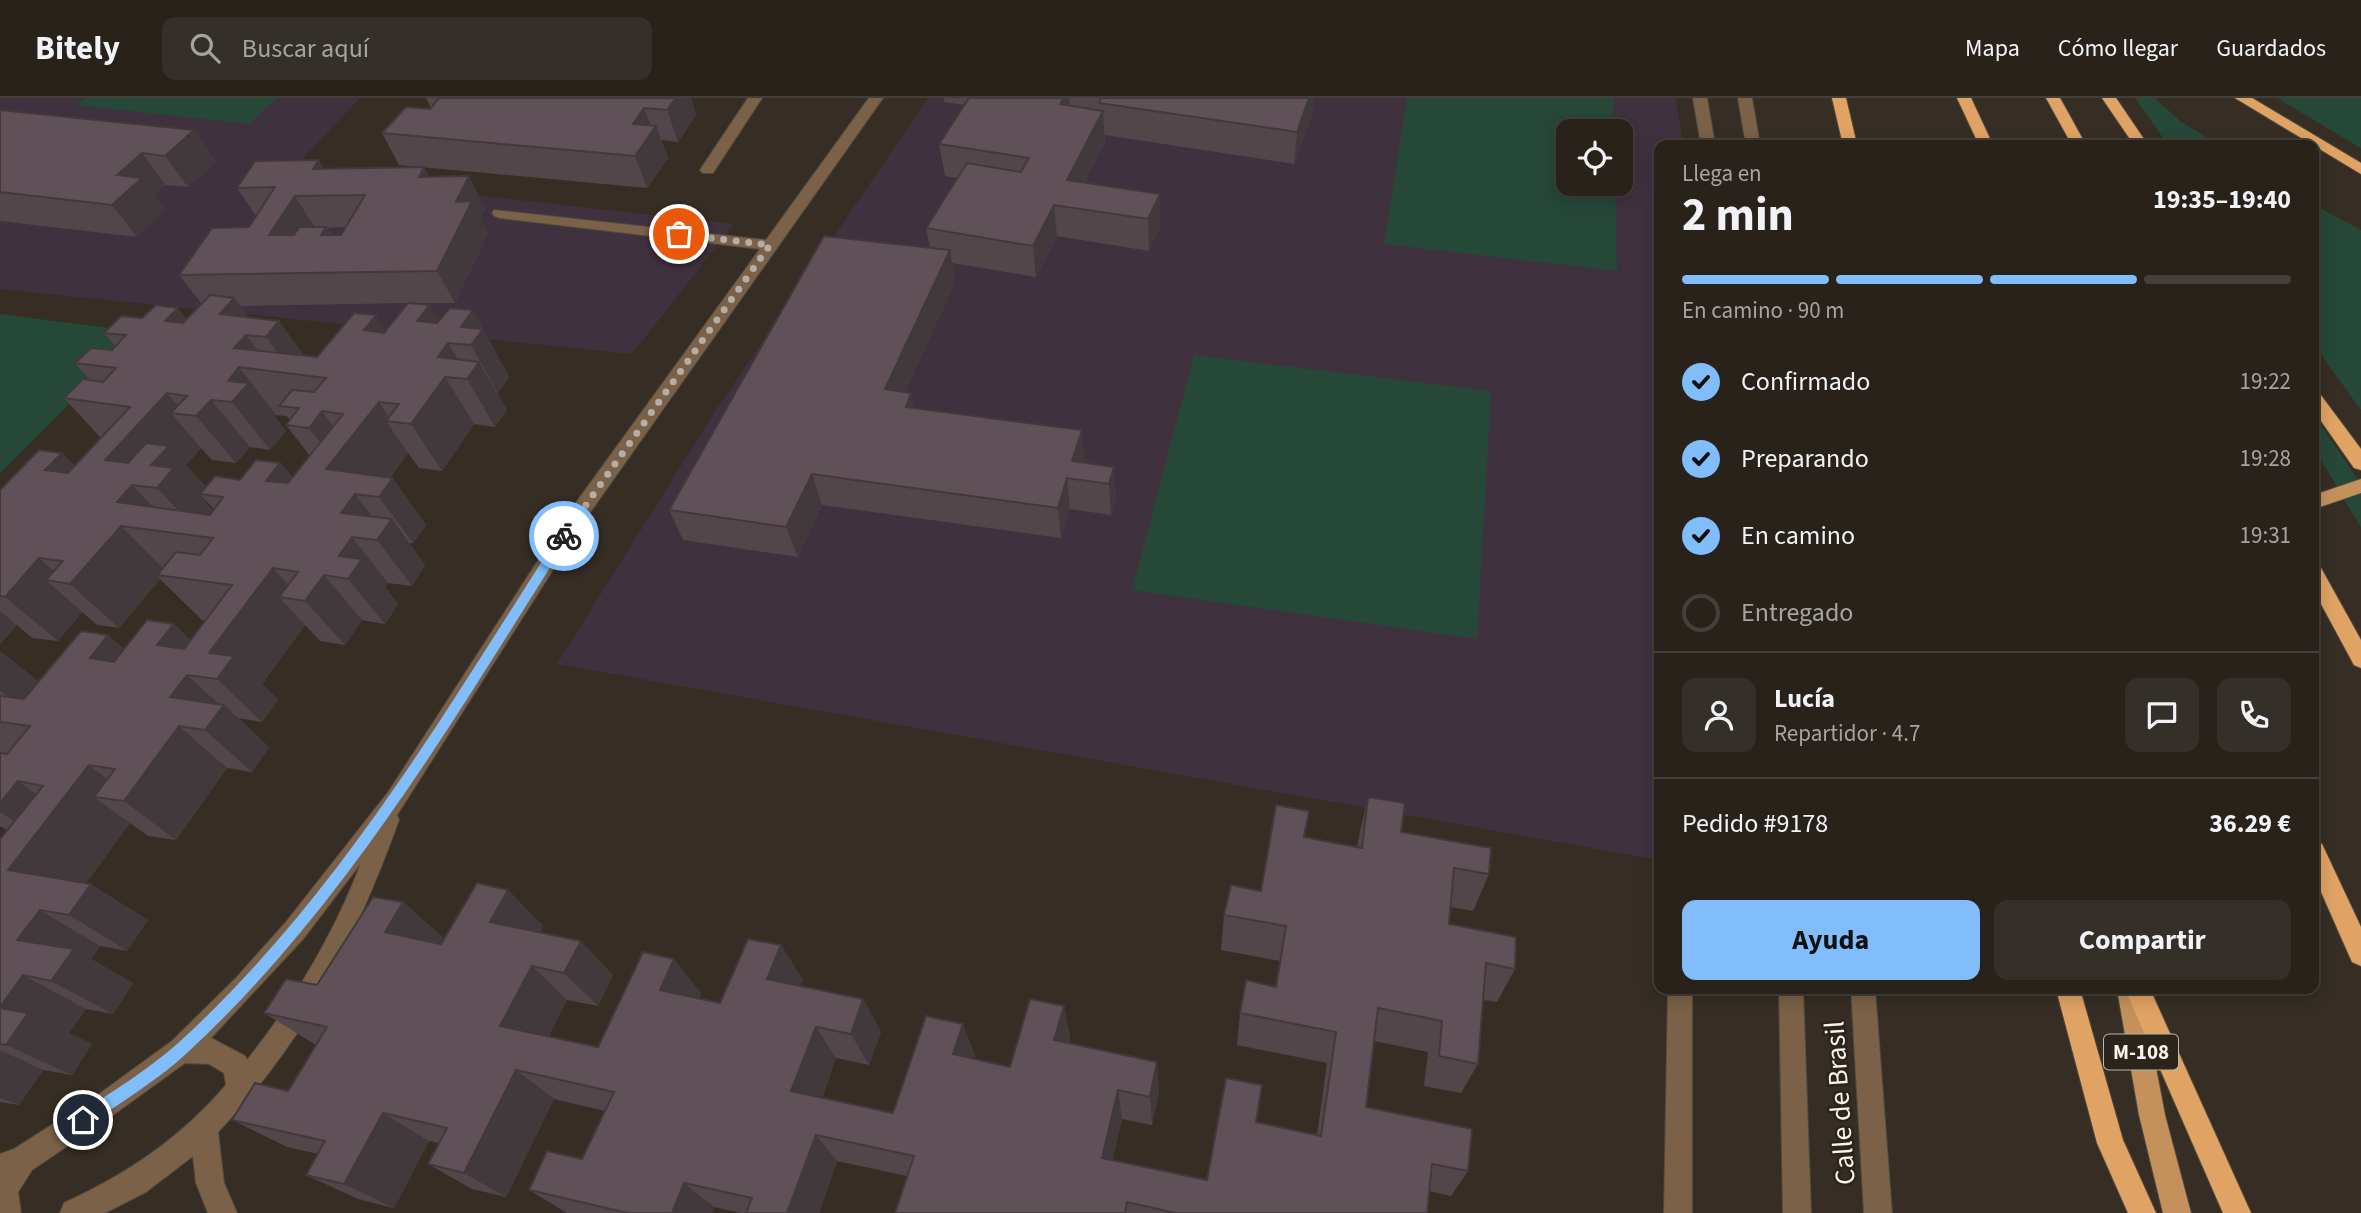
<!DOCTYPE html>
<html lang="es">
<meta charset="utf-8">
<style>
body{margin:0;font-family:"Source Sans 3",sans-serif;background:#342f28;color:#f1f3f6;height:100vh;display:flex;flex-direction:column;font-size:26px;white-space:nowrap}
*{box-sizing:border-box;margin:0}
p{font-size:23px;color:#a5a4a3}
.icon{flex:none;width:38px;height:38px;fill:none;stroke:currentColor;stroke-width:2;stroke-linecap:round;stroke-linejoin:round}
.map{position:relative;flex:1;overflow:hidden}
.sheet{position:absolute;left:1654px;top:42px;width:665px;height:854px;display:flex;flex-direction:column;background:#28221b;border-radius:14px;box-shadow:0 4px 18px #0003,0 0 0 2px #443f3a}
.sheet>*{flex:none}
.buttons{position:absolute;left:1556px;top:21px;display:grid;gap:14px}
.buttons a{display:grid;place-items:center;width:77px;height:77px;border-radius:14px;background:#28221b;box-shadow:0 4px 18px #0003,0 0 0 2px #443f3a;font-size:35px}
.pin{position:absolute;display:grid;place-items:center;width:60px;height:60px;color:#fff;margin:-30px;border:4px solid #fff;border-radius:50%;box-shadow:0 2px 7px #0007}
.courier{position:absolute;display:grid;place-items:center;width:70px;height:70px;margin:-35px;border:5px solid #80bdfa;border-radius:50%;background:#fff;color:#222;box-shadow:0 2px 9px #0007}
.overview em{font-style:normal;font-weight:700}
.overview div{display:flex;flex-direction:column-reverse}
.overview{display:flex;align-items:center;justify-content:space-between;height:119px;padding:0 28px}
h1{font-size:46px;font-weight:700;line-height:52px}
.bar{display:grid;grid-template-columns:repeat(4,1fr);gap:10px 7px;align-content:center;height:84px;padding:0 28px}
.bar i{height:9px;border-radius:5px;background:#443f3a}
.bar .current{background:#80bdfa}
.bar p{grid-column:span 4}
.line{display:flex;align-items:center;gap:18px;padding:0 28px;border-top:2px solid #443f3a}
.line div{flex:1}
.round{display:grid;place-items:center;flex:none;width:74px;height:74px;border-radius:14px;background:#342f28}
ol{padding:0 28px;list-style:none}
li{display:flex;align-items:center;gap:21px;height:77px}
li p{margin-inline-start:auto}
li .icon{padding:7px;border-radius:50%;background:#80bdfa;color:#111;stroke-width:4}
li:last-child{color:#a5a4a3}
li i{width:38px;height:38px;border:4px solid #443f3a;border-radius:50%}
.cta{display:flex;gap:14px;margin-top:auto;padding:14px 28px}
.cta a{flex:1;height:80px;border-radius:14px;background:#80bdfa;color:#111;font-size:28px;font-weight:700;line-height:80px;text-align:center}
.cta a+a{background:#342f28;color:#f1f3f6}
header{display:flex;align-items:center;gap:42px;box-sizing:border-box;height:98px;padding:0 35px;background:#28221b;border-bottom:2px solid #443f3a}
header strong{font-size:33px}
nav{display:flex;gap:38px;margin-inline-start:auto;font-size:24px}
.search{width:490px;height:63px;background:#342f28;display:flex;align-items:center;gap:18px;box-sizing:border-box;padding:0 24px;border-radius:14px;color:#a5a4a3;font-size:26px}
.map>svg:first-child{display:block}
.education{fill:#40313e;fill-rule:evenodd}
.green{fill:#264839}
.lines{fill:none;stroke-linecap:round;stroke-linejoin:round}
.minor-casing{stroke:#514a40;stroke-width:2}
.major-casing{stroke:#514a40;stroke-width:2}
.highway-casing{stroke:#514a40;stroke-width:2}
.minor{fill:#7a6148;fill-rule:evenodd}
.major{fill:#c4915d;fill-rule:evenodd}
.highway{fill:#e1a364;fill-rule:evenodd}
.wall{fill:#52464b;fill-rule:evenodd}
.shaded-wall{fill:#42393d}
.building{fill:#5f5157;stroke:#42393d;stroke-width:2;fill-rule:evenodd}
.route{fill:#80bdfa}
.done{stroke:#b5aea7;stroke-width:7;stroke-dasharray:0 12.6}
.labels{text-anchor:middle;stroke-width:5;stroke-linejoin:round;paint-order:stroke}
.shield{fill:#2b241a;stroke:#bbb5ae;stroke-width:2}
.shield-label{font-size:21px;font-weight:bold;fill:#f9f3ed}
.near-street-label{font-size:28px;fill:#f9f3ed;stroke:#2b241a}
</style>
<header>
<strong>Bitely</strong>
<div class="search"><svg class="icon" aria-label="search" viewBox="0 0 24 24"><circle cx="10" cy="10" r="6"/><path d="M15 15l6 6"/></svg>Buscar aquí</div>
<nav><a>Mapa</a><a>Cómo llegar</a><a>Guardados</a></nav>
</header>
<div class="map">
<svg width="2361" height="1115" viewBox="0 0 2361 1115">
<rect width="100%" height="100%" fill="#362e24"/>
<g class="education">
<polygon points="0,0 360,0 288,76 734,126 632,256 0,191"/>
<path d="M928 0H1675L1684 47H1659V762L557 566 714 315ZM1568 33H1620V86H1568Z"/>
</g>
<g class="green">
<polygon points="85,0 277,0 249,26 75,7"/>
<polygon points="1407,0 1613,0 1614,33 1568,33 1568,86 1615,86 1617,173 1384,146"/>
<polygon points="2135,0 2155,0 2180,23 2219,47 2168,47"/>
<polygon points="2277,0 2361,0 2361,50 2357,48"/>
<polygon points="2314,107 2361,132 2361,312 2314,247"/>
<polygon points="0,216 141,234 0,375"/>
<polygon points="1194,257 1491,293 1477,541 1132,492"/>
<polygon points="2314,317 2361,386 2361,430 2314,350"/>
</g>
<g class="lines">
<g class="minor-casing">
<g id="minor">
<polygon points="748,0 762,0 713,75 703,75 700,72"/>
<path d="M869 0H883L584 423 397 717 399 722C355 842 308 940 218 1034L224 1085 237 1115H208L196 1085 193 1058 146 1094 105 1115H60L64 1105C127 1076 181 1040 226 987L224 975 209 966 185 965 113 1017 32 1072 18 1094 21 1115H0V1056L14 1051 95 999 172 943 236 880 286 824 389 693 570 413 760 151 500 120 494 118 492 115 494 112 766 142ZM361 765C334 836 294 903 247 962L245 958 211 940 304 840Z"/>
<polygon points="1693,0 1707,0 1715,47 1701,47"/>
<polygon points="1738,0 1752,0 1760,47 1746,47"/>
<polygon points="1668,891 1692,891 1692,1115 1664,1115"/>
<polygon points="1779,891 1803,891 1811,1115 1783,1115"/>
<polygon points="1851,891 1875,891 1892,1115 1864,1115"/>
</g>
</g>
<g class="major-casing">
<g id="major">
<polygon points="2361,381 2361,395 2314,411 2314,397"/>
<polygon points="2117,891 2141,891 2165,1017 2191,1115 2163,1115 2139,1017"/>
</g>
</g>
<g class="highway-casing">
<g id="highway">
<polygon points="1832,0 1846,0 1857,47 1843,47"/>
<polygon points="1957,0 1971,0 1993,47 1979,47"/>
<polygon points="2046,0 2060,0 2086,47 2072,47"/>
<polygon points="2102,0 2116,0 2148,47 2134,47"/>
<polygon points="2235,0 2252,0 2361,65 2361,76"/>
<polygon points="2314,294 2320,296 2361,351 2361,372 2354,370 2314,313"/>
<polygon points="2314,467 2321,470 2361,542 2361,570 2354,567 2314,493"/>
<polygon points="2314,743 2322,746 2361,829 2361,868 2352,864 2314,778"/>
<polygon points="2056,891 2080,891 2123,1042 2156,1115 2128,1115 2097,1045"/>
<polygon points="2125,891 2150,891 2251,1115 2223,1115"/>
</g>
</g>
<use href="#minor" class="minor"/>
<use href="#major" class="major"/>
<use href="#highway" class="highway"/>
</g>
<g class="wall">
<polygon points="426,0 691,0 696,17 678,44 661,42 668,60 647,90 399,67 382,35 430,11 431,10"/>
<polygon points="944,0 1313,0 1312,17 1294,66 1105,37 1105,44 1084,85 1160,128 1149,153 1057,138 1036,179 952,165 955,184 905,294 911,295 915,310 1082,332 1084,365 1114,369 1116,400 1111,417 1070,411 1061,440 822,407 798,459 683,442 669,412 930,150 926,130 958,80 945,78 939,46 965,7 944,4"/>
<polygon points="0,12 194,32 216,64 188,89 165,87 154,97 165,112 137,139 0,123"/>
<path d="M324 71 429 79 485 110 480 120 488 135 455 205H413L430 207 439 223 473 212 509 279 498 295H497L507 312 495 329 474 326 442 373 419 370 408 355 390 380 426 427 413 445H409L425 467 412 488 388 485 385 489 398 506 385 526 362 522 345 547 320 543 305 527 262 586 278 602 262 624 238 620 269 649 252 674 227 670 176 742 148 738 130 725 86 785 148 822 127 853 100 848 91 861 133 885 113 916 86 911 69 935 92 946 72 977 43 972 19 1007 0 1004V741L7 732 0 728V553L39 584 108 537 124 551 191 542 206 522H202L160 481 119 530 97 527 82 514 58 543 32 540 17 527 0 546V392L75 368 101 340 64 300 90 282 75 265 112 252 115 248 104 235 142 220 187 221 202 206 179 177 249 129 256 118 237 90ZM341 129H345L341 137H332L327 130ZM407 205 385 232 317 259 305 258 248 219 240 208ZM276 317 287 318 290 322 286 327 310 358 293 380 280 365 240 382 206 389 186 367 201 350 212 362 236 365 250 349 270 352 286 333 275 319ZM205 402 214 411 213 413 204 403Z"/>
<polygon points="1368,699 1401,734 1489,776 1473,813 1450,809 1449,826 1515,871 1497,904 1483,902 1478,966 1461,995 1424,988 1428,954 1374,943 1366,1009 1468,1073 1451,1098 1429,1093 1427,1115 895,1115 907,1078 837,1063 819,1115 741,1115 714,1109 711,1115 567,1115 529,1092 582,1061 605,1013 554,1001 506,1099 472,1091 428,1066 439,1045 429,1043 394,1110 358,1101 306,1077 318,1056 287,1049 232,1022 288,993 316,947 264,915 317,887 403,804 443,840 440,846 441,846 508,792 543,828 540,834 613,877 598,908 567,902 548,939 598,949 701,895 699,901 720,905 781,847 803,882 800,888 863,901 881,934 869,967 836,960 822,1000 893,1015 975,957 974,961 1010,969 1064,908 1070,940 1069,945 1157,964 1159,994 1152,1027 1122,1021 1112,1062 1207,1082 1256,1024 1317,1037 1327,965 1237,947 1240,915 1276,889 1280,863 1221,852 1224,817 1261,793 1305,739 1357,749 1359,738"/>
</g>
<g class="shaded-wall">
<polygon points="676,0 691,0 696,17 678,44 667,12"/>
<polygon points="1064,0 1069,0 1070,24 1060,6"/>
<polygon points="1309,0 1313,0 1312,17 1294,66 1297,34"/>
<polygon points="644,10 653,33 656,28 668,60 647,90 635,58 633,26"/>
<polygon points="1103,13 1105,44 1071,109 1067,82"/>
<polygon points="194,32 216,64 188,89 165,58"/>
<polygon points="142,55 165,87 154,97 165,112 137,139 112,107 117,77"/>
<polygon points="319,62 338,94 313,71"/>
<polygon points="424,69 441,101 419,79"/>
<polygon points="469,78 485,110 480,120 488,135 455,205 437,173 456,104"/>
<polygon points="1160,96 1160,128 1149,153 1148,121"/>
<polygon points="295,98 315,130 290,169 269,137"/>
<polygon points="1054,107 1057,138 1036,179 1033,148"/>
<polygon points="326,129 346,161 321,137"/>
<polygon points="950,152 955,184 892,322 885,291"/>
<polygon points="234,200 263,239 246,237 273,273 234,250 220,216"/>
<polygon points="430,207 452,245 448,245 469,279 479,264 507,312 495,329 467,281 450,279 417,223"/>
<polygon points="178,210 215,258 165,223"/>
<polygon points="473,212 509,279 498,295 461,229"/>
<polygon points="376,217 406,265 364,232"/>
<polygon points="279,223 314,271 293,276 266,239"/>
<polygon points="239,269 276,317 275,319 286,333 270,352 232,304 228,283"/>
<polygon points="445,279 474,326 442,373 411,326"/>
<polygon points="167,295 185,316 171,315 201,350 186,367 211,395 200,396 205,401 204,403 216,417 200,436 157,390 132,387 176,433 117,404 105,362"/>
<polygon points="911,295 919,326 906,309"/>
<polygon points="211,302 250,349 236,365 196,318"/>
<polygon points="379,304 392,324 386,323 408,355 376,399 355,396 383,433 392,421 425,467 412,488 377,442 341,415 326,371 334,362 309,330 322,313 346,346"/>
<polygon points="1082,332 1085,363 1079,382 1072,363"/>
<polygon points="62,355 108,402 45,372"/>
<polygon points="280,365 317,411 266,383"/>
<polygon points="1114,369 1116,400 1111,417 1109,386"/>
<polygon points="812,376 822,407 798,459 786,429"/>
<polygon points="393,380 426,427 413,445 379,399"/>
<polygon points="1067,380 1070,411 1061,440 1058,410"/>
<polygon points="121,428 166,473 157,477 160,481 119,530 70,486"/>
<polygon points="352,439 388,485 385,489 398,506 385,526 348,481 339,458"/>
<polygon points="39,460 68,485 46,482 82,514 58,543 5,499"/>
<polygon points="273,470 301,502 279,499 305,527 262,586 278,602 262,624 217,581 209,555"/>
<polygon points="324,477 362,522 345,547 305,503"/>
<polygon points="0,513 17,527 0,546"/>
<polygon points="174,526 220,570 157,547"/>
<polygon points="108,537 157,580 90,560"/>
<polygon points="0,553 44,588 24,611 0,593"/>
<polygon points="187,577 222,609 224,607 269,649 252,674 205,632 170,599"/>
<polygon points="179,628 227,670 176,742 124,703 94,699 130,725 68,809 8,772 35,737 0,714 0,705 18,683 56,710 89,667 128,697"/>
<polygon points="91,786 148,822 127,853 69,817"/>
<polygon points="508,792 543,828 526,859 490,824"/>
<polygon points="403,804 443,840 427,869 385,834"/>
<polygon points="40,812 100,848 91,861 133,885 113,916 51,883 17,842"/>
<polygon points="581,843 613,877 598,908 564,875"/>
<polygon points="781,847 803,882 790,914 767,881"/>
<polygon points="674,861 701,895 689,925 660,892"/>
<polygon points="532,868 567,902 537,959 500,928"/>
<polygon points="23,877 86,911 69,935 92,946 72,977 6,947 0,910"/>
<polygon points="863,901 881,934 869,967 851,936"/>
<polygon points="1064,908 1070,940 1061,973 1054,942"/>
<polygon points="963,926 975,957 966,986 953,956"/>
<polygon points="816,929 836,960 814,1021 791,993"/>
<polygon points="0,952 43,972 19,1007 0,1000"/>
<polygon points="1157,964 1159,994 1152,1027 1150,999"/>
<polygon points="516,972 554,1001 506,1099 464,1075"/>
<polygon points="1118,992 1122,1021 1107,1085 1102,1060"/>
<polygon points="383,1015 429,1043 394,1110 344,1086"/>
<polygon points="816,1037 837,1063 819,1115 787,1115"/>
<polygon points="684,1085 714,1109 711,1115 672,1115"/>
</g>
<g class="building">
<polygon points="439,0 676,0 667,12 644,10 633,26 656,28 635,58 382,35 406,9 430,11"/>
<polygon points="969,0 1064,0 1060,6 1103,13 1067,82 1160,96 1148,121 1054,107 1033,148 926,130 967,65 1021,74 1029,60 939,46"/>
<polygon points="1101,0 1309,0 1297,34 1099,5"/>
<polygon points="0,12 194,32 165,58 142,55 117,77 142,80 112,107 0,94"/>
<path d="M319 62 313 71 424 69 419 79 469 78 456 104 472 103 437 173 179 177 212 130 249 129 275 89 237 90 255 63ZM365 97 341 137H321L326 129H299L294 137H269L295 98Z"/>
<polygon points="824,138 950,152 885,291 911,295 906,309 1082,332 1072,363 1114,369 1109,386 1067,380 1058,410 812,376 786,429 669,412"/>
<path d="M210 197 234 200 220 216 279 223 266 239 246 237 234 250 317 259 354 215 376 217 364 232 384 235 408 205 430 207 417 223 437 225 450 210 473 212 461 229 483 231 471 247 448 245 438 259 479 264 467 281 445 279 411 326 386 323 399 306 379 304 326 371 393 380 379 399 355 396 341 415 392 421 377 442 352 439 339 458 362 461 348 481 324 477 305 503 279 499 298 474 273 470 209 555 234 558 217 581 187 577 170 599 224 607 205 632 179 628 124 703 94 699 115 671 89 667 8 772 91 786 69 817 40 812 17 842 74 851 51 883 23 877 0 909V741L43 688 18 683 0 705V655L7 656 30 628 0 624V598L24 601 81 533 108 537 90 560 114 564 147 522 174 526 157 547 184 551 232 487 157 477 176 454 200 457 213 440 121 428 70 486 46 482 63 463 39 460 5 499 0 498V392L39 352 62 355 45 372 68 375 130 309 64 300 83 281 103 284 116 270 75 265 91 250 112 252 126 237 104 235 121 218 142 220 156 207 178 210 165 223 183 225ZM239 269 326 280 314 294 292 292 279 308 299 310 286 327 309 330 322 313 343 316 288 385 266 383 280 365 256 362 240 382 215 378 200 396 223 399 210 417 117 404 132 387 157 390 174 370 151 367 169 348 146 345 128 365 105 362 167 295 187 298 171 315 196 318 211 302 232 304 249 285 228 283Z"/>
<polygon points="1368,699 1405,705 1401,734 1491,750 1489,776 1454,770 1449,826 1516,839 1515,871 1486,865 1478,966 1439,958 1442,923 1378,910 1366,1009 1472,1031 1468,1073 1432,1066 1427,1115 1175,1115 1127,1104 1125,1115 895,1115 914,1058 816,1037 787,1115 746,1115 752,1100 684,1085 672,1115 628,1115 529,1092 547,1053 582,1061 614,994 516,972 464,1075 428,1066 447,1030 383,1015 344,1086 306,1077 325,1043 232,1022 255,985 288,993 327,929 264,915 286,881 317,887 373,799 403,804 385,834 441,846 477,785 508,792 490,824 581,843 564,875 532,868 500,928 598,949 643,854 674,861 660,892 720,905 748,841 781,847 767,881 863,901 851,936 816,929 791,993 893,1015 926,918 963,926 953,956 1010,969 1030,901 1064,908 1054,942 1157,964 1150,999 1118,992 1102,1060 1207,1082 1226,980 1262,987 1256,1024 1321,1038 1336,934 1240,915 1246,882 1276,889 1286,828 1224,817 1231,787 1261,793 1276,707 1309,713 1304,739 1362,750"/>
<polygon points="0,910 28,915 6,947 0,946"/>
</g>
<path class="route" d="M564 434 568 435V441C454 621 345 809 187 955 158 982 121 1004 89 1027L83 1029 78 1027 76 1022 78 1017C111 994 148 972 177 946 336 802 445 614 560 435Z"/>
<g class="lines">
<polyline class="done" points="564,438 770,147 679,136"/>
</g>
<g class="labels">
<rect class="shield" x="2104" y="936.5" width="74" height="35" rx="5"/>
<g class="shield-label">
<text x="2141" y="961">M-108</text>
</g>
<g class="near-street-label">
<text transform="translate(1839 1005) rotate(-94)" y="10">Calle de Brasil</text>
</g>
</g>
</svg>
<div class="buttons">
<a><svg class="icon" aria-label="locate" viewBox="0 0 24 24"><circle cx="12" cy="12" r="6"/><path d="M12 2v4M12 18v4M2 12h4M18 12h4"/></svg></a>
</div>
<div class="pin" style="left:679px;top:136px;background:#ea580c"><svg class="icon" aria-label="bag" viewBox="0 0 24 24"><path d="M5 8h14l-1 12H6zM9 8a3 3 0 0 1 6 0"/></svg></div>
<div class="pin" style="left:83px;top:1022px;background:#1f2937"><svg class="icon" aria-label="home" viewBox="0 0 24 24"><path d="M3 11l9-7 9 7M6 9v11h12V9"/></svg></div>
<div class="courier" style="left:564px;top:438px"><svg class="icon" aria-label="bike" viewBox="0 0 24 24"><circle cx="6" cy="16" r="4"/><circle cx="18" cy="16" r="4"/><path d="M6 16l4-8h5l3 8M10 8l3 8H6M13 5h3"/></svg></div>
<section class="sheet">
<div class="overview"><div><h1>2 min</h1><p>Llega en</p></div><em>19:35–19:40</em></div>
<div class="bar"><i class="current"></i><i class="current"></i><i class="current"></i><i></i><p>En camino · 90 m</p></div>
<ol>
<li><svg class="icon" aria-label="check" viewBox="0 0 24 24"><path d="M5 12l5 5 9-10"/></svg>Confirmado<p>19:22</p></li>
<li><svg class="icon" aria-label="check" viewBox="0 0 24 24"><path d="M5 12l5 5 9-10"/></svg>Preparando<p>19:28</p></li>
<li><svg class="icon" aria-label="check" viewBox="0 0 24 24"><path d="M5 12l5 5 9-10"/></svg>En camino<p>19:31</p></li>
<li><i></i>Entregado</li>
</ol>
<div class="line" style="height:126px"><a class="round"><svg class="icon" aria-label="person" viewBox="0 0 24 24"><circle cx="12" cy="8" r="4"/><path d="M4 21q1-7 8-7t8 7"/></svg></a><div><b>Lucía</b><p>Repartidor · 4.7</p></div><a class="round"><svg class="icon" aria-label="chat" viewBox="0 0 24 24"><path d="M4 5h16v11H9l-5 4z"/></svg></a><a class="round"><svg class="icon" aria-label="phone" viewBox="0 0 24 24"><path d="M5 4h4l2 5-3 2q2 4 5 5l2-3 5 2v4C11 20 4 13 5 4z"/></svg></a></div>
<div class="line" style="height:91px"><div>Pedido #9178</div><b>36.29 €</b></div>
<div class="cta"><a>Ayuda</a><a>Compartir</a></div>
</section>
</div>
